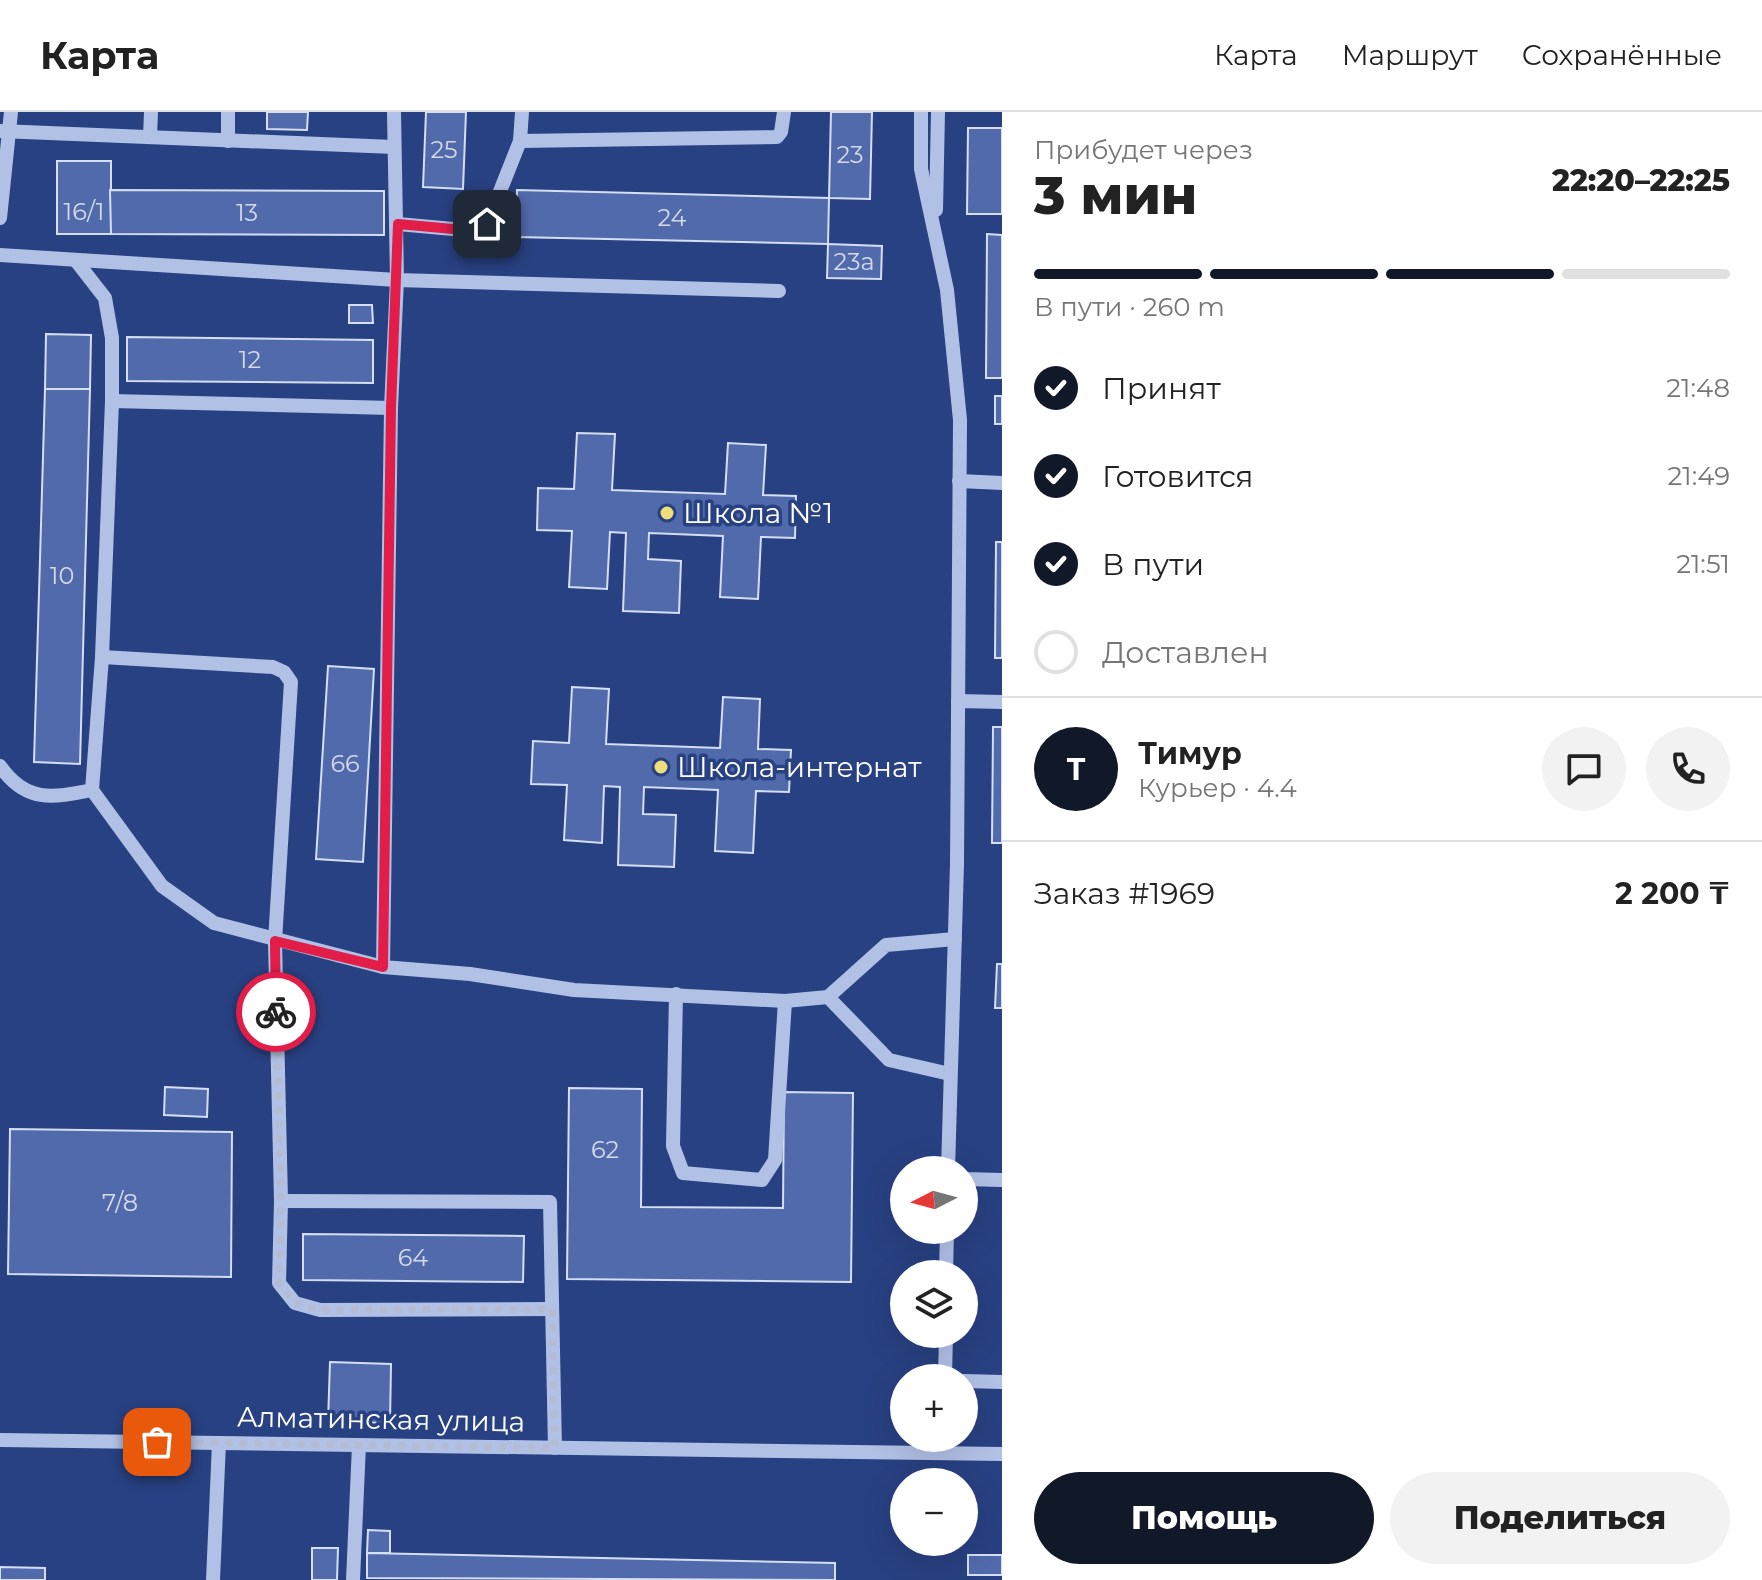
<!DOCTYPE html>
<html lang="ru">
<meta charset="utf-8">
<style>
body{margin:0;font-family:Montserrat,sans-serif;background:#f2f2f2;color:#222;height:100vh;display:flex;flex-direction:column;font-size:30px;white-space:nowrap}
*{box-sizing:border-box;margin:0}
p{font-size:26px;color:#767676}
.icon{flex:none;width:44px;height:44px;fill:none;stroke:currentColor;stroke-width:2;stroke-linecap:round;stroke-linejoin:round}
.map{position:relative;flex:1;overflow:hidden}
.sheet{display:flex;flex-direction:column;background:#fff;width:760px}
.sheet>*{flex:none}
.needle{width:52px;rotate:264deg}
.fabs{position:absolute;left:890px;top:1044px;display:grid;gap:16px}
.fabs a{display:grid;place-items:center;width:88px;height:88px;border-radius:50%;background:#fff;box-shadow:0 8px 32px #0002;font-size:40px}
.pin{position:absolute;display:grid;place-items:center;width:68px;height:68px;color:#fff;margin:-34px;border-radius:16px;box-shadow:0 4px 12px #0006}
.courier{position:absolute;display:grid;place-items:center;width:80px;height:80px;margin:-40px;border:6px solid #e11d48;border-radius:50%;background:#fff;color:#222;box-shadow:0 2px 10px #0007}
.headline em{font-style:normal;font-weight:800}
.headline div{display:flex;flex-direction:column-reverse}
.headline{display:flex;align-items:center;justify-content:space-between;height:136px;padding:0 32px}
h1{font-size:52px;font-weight:800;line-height:60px}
.bar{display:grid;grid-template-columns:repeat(4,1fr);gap:12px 8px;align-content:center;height:96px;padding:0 32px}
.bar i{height:10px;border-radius:6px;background:#e0e0e0}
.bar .current{background:#111827}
.bar p{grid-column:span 4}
.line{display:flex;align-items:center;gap:20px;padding:0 32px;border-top:2px solid #e0e0e0}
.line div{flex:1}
.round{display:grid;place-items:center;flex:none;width:84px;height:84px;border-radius:42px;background:#f2f2f2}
ol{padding:0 32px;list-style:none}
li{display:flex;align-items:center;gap:24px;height:88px}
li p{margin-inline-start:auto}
li .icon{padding:8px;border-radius:50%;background:#111827;color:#fff;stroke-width:4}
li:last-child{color:#767676}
li i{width:44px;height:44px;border:4px solid #e0e0e0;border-radius:50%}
.cta{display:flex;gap:16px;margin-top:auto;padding:16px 32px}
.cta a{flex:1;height:92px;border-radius:48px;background:#111827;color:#fff;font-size:32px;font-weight:800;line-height:92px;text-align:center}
.cta a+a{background:#f2f2f2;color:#222}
header{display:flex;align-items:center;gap:48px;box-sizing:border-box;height:112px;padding:0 40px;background:#fff;border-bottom:2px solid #e0e0e0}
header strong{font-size:38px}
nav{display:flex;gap:44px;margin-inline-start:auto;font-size:28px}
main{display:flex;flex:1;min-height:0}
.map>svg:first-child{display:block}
.building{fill:#516aab;stroke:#d4def5;stroke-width:2}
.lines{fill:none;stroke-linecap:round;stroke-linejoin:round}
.minor{stroke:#b1c1e6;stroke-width:14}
.done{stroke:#b4bcd3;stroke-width:8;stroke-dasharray:0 14.4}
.route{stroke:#e11d48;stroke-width:10}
.poi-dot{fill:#eede78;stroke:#284182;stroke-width:3}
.labels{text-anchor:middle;stroke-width:7;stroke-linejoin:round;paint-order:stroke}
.number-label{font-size:24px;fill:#d4daea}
.poi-label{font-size:28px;fill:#fff;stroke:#284182;text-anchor:start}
.street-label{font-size:28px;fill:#fff;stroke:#284182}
</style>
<header>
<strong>Карта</strong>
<nav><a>Карта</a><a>Маршрут</a><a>Сохранённые</a></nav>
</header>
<main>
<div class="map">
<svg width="1002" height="1468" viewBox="0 0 1002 1468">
<rect width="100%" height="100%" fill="#284182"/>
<g class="building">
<polygon points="267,0 308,0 307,18 267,17"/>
<polygon points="426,0 466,0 463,77 423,75"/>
<polygon points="831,0 872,0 870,87 829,86"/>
<polygon points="968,16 1002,16 1002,102 967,102"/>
<rect x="57" y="49" width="54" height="73"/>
<polygon points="110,78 384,79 384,123 111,122"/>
<polygon points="517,78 829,86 828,132 516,125"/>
<polygon points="987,122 1002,123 1002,266 986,266"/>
<polygon points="828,132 882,134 881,167 827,166"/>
<polygon points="349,193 372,193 373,211 349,211"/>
<polygon points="46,222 91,223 90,277 45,277"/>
<polygon points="127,225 373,228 373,271 127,269"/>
<polygon points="45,277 90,277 80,652 34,650"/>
<rect x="995" y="284" width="7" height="28"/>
<polygon points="577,321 615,322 612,378 725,382 728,331 766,333 763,383 796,384 795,426 761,425 758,487 720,485 723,424 649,421 648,447 681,449 679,501 623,499 626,421 610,420 607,477 569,475 572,419 537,418 538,376 574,377"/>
<polygon points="996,430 1002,430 1002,546 995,546"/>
<polygon points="328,554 374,557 363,750 316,747"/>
<polygon points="572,575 609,577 606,632 720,636 723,585 760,587 758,637 791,638 789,680 756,679 753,741 715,739 718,678 644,675 643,702 676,703 674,755 618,753 620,675 604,674 602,731 564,728 567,673 531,672 533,629 569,631"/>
<polygon points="993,615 1002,615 1002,731 992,731"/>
<polygon points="997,852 1002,852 1002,896 995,896"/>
<polygon points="165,975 208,977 207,1005 164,1003"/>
<polygon points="569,976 642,977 641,1095 783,1096 784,980 853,981 851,1170 567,1167"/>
<polygon points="10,1017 232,1020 231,1165 8,1162"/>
<polygon points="303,1122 524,1124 523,1170 303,1168"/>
<polygon points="330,1250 391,1252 390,1311 328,1310"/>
<polygon points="368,1418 390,1419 390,1441 367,1441"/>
<polygon points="312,1436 338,1436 337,1468 312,1468"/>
<polygon points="367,1441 835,1451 835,1468 367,1466"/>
<rect x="968" y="1443" width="34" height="20"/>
<polygon points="0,1455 45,1456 45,1468 0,1468"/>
</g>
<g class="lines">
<g class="minor">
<polyline points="394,0 397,168 391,296 383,855 470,862 574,878 785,889 828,885 886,833 955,827"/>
<polyline points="921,0 921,57 947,178 960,308 957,752 948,1058"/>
<polyline points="0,19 394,35"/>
<polyline points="150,25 151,0"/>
<polyline points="228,29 228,0"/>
<polyline points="520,29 777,25 781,20 784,0"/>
<polyline points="936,98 938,0"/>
<polyline points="0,106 11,0"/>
<polyline points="398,112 475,119 487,112 520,29 522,0"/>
<polyline points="0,143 397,168 779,179"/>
<polyline points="77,150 105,186 112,226 112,289"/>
<polyline points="959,369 1002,371"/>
<polyline points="102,545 273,555 284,560 291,570 275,829 281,1089 279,1171 295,1191 320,1198 552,1197"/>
<polyline points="958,589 1002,590"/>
<path d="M0 654C26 691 52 686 92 678L102 545 112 289 391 296"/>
<polyline points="92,678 162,774 214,811 383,855"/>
<polyline points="676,882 673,1034 683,1061 762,1068 775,1048 785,889"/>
<polyline points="828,885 889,948 950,962"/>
<polyline points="964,1067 1002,1068"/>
<polyline points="281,1089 550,1090 555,1336"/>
<polyline points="946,1162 947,1118"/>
<polyline points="945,1266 946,1222"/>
<polyline points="964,1269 1002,1270"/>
<polyline points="0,1328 1002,1342"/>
<polyline points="213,1468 219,1331"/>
<polyline points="353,1468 359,1333"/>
</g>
</g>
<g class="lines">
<polyline class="done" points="157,1330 555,1336 552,1197 320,1198 295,1191 279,1171 281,1089 276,900"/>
<polyline class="route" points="276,900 275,829 383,855 391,296 398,112 475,119 487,112"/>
</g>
<g class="poi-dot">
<circle cx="667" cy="401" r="8"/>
<circle cx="661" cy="655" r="8"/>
</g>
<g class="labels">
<g class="number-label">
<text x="444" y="46">25</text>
<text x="850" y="51">23</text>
<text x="84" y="108">16/1</text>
<text x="247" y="109">13</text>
<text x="672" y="114">24</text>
<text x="854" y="158">23а</text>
<text x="250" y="256">12</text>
<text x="62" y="472">10</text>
<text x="345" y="660">66</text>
<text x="605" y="1046">62</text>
<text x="120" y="1099">7/8</text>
<text x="413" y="1154">64</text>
</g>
<g class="poi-label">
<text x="683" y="411">Школа №1</text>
<text x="677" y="665">Школа-интернат</text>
</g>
<g class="street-label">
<text transform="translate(381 1307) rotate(1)" y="10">Алматинская улица</text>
</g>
</g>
</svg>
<div class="fabs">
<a><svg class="needle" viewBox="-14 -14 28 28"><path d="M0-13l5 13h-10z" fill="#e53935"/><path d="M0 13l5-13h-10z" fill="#767676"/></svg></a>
<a><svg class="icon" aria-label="layers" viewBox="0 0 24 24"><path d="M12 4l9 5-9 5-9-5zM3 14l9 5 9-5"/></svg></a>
<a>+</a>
<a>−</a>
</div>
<div class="pin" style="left:157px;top:1330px;background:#ea580c"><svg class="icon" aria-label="bag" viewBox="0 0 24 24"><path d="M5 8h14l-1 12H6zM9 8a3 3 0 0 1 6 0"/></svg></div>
<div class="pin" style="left:487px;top:112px;background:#1f2937"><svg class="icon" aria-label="home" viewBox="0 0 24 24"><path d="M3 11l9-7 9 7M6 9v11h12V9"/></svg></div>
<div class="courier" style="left:276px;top:900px"><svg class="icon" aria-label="bike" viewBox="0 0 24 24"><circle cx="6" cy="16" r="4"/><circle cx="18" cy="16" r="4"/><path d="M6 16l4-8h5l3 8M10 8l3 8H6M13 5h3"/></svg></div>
</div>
<section class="sheet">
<div class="headline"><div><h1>3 мин</h1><p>Прибудет через</p></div><em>22:20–22:25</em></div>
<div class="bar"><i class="current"></i><i class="current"></i><i class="current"></i><i></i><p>В пути · 260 m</p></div>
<ol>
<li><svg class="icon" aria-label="check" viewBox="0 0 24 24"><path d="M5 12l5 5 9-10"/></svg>Принят<p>21:48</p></li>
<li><svg class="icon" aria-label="check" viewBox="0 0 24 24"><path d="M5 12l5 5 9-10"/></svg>Готовится<p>21:49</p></li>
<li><svg class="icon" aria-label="check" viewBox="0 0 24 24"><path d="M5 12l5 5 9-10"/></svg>В пути<p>21:51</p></li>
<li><i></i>Доставлен</li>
</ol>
<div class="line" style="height:144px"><b class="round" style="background:#111827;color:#fff">Т</b><div><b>Тимур</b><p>Курьер · 4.4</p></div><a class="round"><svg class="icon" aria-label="chat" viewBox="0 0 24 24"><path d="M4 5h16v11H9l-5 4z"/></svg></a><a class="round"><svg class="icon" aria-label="phone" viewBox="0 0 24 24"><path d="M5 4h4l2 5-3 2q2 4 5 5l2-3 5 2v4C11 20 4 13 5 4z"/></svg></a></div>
<div class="line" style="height:104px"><div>Заказ #1969</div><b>2 200 ₸</b></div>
<div class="cta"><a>Помощь</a><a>Поделиться</a></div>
</section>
</main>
